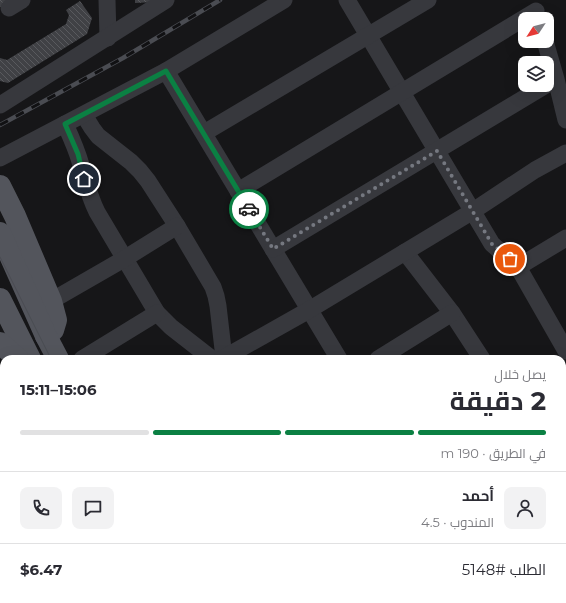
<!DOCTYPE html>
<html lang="ar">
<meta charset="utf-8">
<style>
body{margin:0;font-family:Montserrat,Cairo,sans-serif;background:#f2f2f3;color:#2b2b33;direction:rtl;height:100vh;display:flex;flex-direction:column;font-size:15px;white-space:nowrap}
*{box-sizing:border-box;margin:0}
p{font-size:13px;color:#7c7c81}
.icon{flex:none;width:22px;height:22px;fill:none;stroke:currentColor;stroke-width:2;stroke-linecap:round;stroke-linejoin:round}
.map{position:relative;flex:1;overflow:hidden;direction:ltr}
.side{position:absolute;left:0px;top:355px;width:566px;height:248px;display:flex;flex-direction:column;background:#fff;border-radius:12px 12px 0 0;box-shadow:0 4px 16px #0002;direction:rtl}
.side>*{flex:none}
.needle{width:26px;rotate:234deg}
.tools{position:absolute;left:518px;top:12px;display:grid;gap:8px}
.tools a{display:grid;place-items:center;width:36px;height:36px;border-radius:8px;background:#fff;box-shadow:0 4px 16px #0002;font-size:20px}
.pin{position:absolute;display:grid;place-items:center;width:34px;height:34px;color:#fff;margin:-17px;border:2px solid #fff;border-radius:50%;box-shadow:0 1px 4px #0007}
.courier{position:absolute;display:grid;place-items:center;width:40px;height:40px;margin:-20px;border:3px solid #0b8043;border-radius:50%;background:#fff;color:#222;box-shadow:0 1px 5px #0007}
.overview em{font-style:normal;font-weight:700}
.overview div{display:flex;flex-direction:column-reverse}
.overview{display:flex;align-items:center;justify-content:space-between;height:68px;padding:0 20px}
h1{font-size:26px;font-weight:700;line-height:30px}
.bar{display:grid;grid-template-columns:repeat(4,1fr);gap:6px 4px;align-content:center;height:48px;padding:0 20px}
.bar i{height:5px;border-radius:3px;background:#e1e1e2}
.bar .on{background:#0b8043}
.bar p{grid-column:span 4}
.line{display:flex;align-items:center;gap:10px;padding:0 20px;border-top:1px solid #e1e1e2}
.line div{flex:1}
.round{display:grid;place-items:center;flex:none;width:42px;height:42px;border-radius:8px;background:#f2f2f3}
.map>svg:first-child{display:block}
.building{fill:url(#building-back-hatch)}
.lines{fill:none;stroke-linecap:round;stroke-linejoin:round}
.minor{stroke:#37383d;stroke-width:17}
.major{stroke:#53555c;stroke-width:22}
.tram{stroke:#4a4c52;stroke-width:1}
.rail-casing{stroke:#4a4c52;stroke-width:4.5}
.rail{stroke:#111113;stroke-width:3;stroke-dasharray:9;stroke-linecap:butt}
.done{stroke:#757880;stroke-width:4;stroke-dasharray:0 7.2}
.route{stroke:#0b8043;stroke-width:5}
</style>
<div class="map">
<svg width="566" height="603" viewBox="0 0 566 603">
<defs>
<pattern id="building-back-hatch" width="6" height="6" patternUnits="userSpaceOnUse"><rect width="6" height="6" fill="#404145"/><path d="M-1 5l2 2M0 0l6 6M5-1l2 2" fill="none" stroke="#595a5e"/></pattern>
</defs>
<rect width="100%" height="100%" fill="#161618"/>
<g class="building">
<polygon points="0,0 12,0 0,7"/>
<polygon points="135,0 155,0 155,2 135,3"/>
<polygon points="80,1 92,18 87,34 8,83 0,81 0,58 7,60 66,24 69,15 66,10"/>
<polygon points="84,599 102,599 105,603 87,603"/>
<polygon points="132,599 162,599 164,603 133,603"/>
<polygon points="374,599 407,599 401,603 369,603"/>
<polygon points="438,599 463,599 466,603 441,603"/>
<polygon points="517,599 534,599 537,603 519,603"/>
</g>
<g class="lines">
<g class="minor">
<polyline points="107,0 108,38"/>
<polyline points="347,0 492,244 518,267 566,351"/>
<polyline points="9,8 22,0"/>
<polyline points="545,41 556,79 566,120"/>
<polyline points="166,71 339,359"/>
<polyline points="0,105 166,0"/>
<polyline points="84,115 92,128 98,136 131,162 140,171 148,181 177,226 213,287 216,296 218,306 224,358"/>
<path d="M65 124C71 137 77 150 81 165 86 182 89 196 97 212L157 313 171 327 212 359"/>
<polyline points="204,133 428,0"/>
<polyline points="0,158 166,71 284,0"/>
<polyline points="238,191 536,11"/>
<polyline points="273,249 546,85"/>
<polyline points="405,252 452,313 482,359"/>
<polyline points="518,267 566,238"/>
<polyline points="51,301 124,259 177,226"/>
<polyline points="82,359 157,313"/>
<polyline points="222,359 309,310 473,211 535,170 566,153"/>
<polyline points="378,359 452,313"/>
<polyline points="0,399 4,398"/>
<polyline points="0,486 4,493"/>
<polyline points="562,499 566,506"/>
<polyline points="0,582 4,580"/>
<polyline points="65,599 67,603"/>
<polyline points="290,599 292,603"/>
<polyline points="485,599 487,603"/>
</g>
<g class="major">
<polyline points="0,186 15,216 51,301 56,320 53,330 46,336"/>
<polyline points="0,233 46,336 58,359"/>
<polyline points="0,299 30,359"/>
<polyline points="0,343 18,359"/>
<polyline points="562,436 566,433"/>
<polyline points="173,599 175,603"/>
<polyline points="204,599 206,603"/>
<polyline points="329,603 333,599"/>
</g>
<g class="tram">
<polyline points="0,257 51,359"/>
<polyline points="193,599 195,603"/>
</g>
<g class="rail-casing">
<polyline id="rail" points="0,125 123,58 220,0"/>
</g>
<use href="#rail" class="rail"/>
</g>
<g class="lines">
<polyline class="done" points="249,209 273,249 437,151 492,244 510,259"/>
<polyline class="route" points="84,179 78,154 65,124 166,71 249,209"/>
</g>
</svg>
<div class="tools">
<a><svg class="needle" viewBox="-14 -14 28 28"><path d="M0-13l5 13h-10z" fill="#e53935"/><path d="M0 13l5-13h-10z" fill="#7c7c81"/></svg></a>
<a><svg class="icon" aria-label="layers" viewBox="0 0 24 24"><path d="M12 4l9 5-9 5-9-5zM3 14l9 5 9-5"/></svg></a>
</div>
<div class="pin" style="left:510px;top:259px;background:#ea580c"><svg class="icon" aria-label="bag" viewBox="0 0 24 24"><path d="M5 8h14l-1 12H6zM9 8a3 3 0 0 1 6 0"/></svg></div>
<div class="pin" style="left:84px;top:179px;background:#1f2937"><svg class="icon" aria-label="home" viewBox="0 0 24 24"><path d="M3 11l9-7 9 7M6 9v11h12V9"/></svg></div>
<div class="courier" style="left:249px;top:209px"><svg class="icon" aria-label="car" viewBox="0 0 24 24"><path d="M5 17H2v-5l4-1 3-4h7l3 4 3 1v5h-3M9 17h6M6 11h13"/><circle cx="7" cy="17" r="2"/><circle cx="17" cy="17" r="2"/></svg></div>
<section class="side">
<div class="overview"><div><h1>2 دقيقة</h1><p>يصل خلال</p></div><em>15:06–15:11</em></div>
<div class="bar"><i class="on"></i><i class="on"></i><i class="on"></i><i></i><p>في الطريق · 190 m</p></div>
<div class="line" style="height:72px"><a class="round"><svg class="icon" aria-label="person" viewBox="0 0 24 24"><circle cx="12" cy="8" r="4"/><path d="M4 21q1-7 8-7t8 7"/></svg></a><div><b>أحمد</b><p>المندوب · 4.5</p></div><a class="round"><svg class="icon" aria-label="chat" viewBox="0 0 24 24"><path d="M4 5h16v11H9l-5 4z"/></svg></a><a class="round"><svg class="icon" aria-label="phone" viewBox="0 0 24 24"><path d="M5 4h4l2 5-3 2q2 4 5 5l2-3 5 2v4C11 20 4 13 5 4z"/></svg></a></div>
<div class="line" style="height:52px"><div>الطلب #5148</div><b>$6.47</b></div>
</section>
</div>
